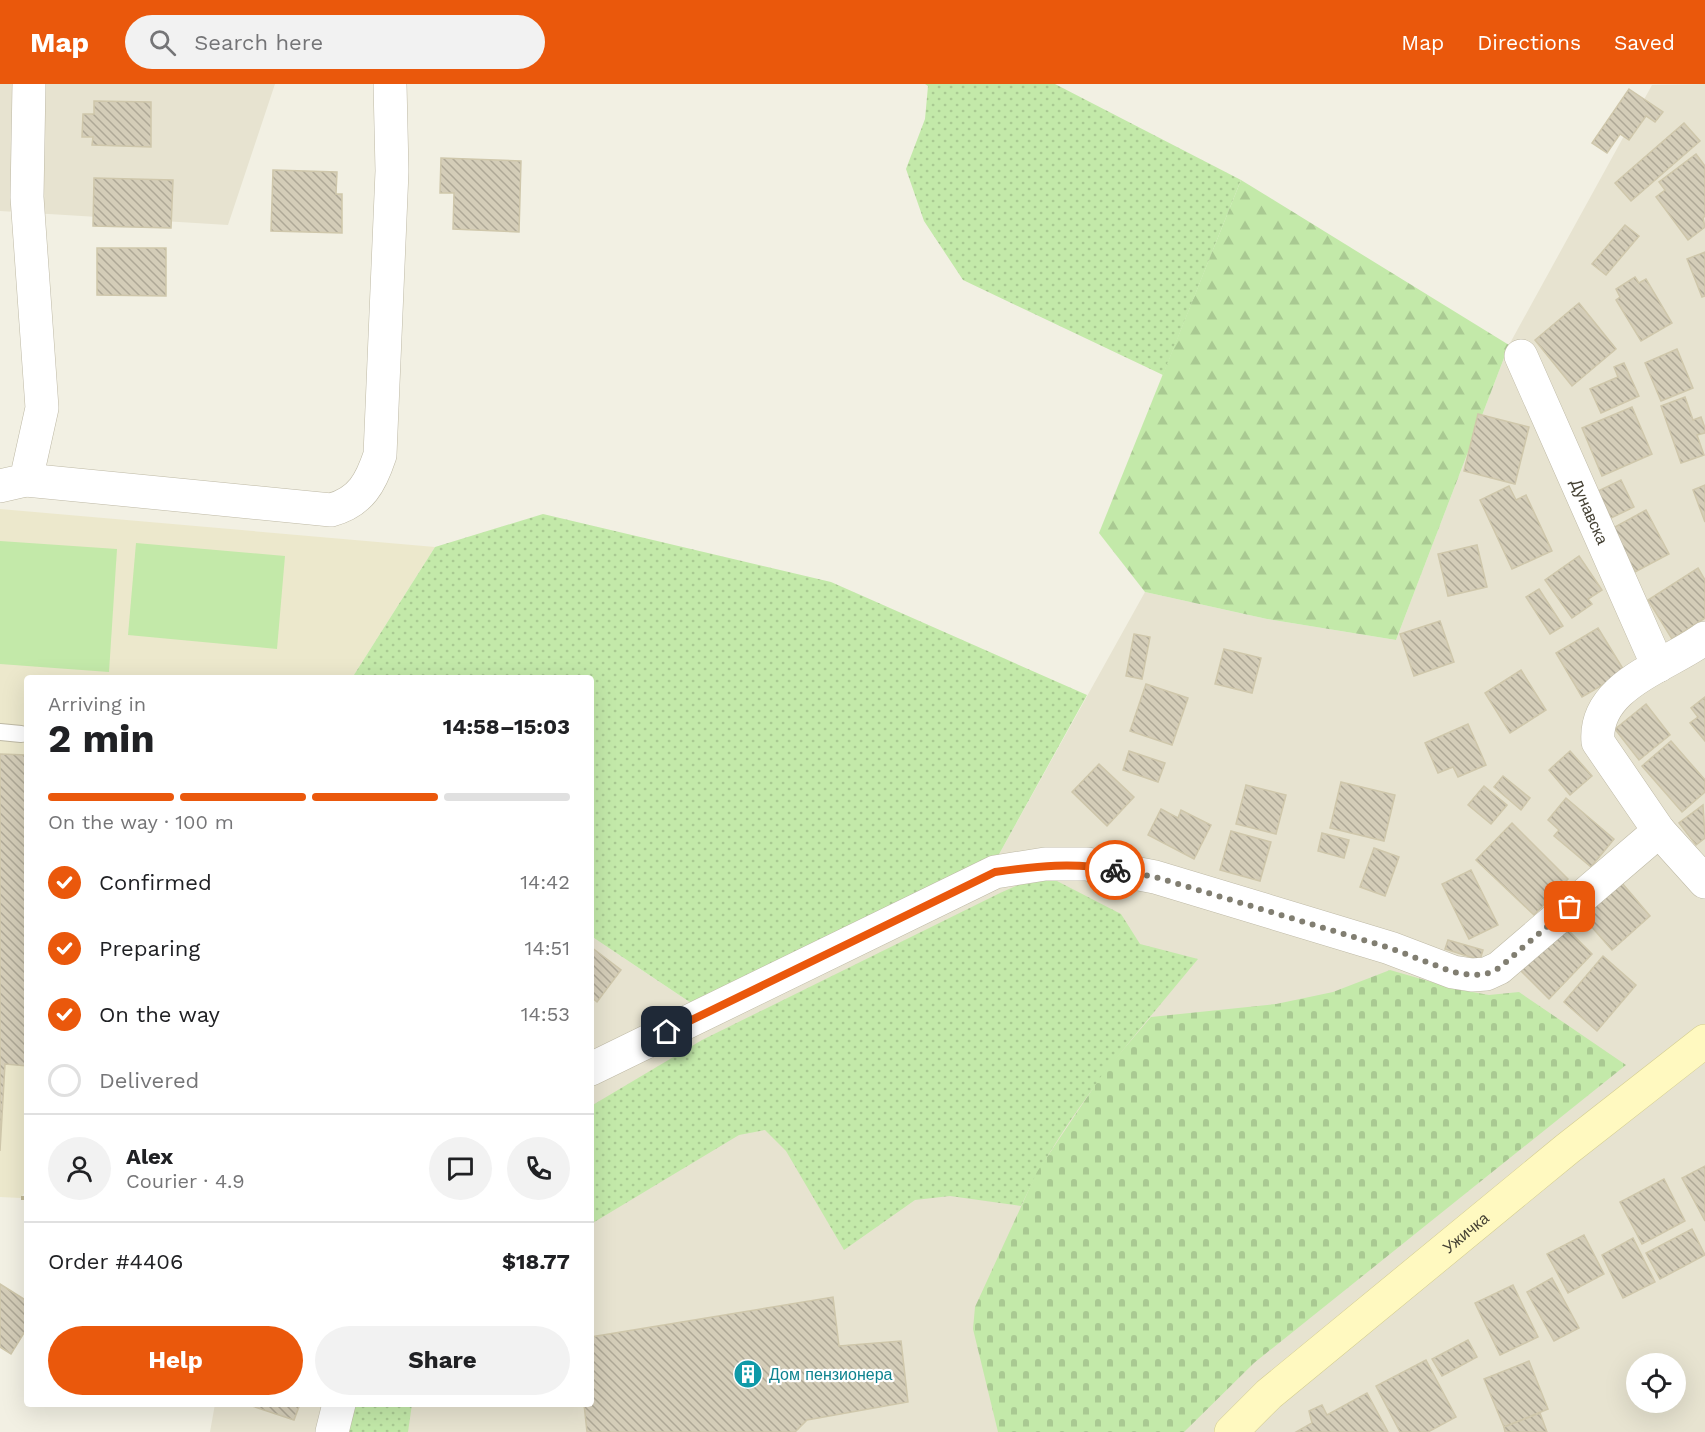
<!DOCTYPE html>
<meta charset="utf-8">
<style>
body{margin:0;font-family:"Work Sans",sans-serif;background:#f2f2f2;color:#202124;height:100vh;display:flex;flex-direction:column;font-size:22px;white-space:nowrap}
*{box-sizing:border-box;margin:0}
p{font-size:20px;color:#757577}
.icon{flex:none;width:33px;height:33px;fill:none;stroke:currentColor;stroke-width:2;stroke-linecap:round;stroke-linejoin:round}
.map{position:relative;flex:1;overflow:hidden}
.side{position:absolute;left:24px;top:591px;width:570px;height:732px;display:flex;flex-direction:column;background:#fff;border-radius:6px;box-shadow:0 6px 24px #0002}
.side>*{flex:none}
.fabs{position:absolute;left:1626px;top:1269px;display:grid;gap:12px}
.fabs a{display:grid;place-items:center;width:60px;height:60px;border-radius:50%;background:#fff;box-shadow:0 6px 24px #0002;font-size:30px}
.pin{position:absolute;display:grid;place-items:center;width:51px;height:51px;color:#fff;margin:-26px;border-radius:12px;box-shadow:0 3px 9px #0006}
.courier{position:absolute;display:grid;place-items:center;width:60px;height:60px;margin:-30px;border:4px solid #ea580c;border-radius:50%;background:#fff;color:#222;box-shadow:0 2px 8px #0007}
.summary em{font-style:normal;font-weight:700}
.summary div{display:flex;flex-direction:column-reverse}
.summary{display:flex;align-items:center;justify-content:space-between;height:102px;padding:0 24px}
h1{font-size:39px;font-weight:700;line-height:45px}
.bar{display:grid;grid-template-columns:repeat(4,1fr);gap:9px 6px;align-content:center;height:72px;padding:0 24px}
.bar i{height:8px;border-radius:4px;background:#e0e0e0}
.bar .selected{background:#ea580c}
.bar p{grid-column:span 4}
.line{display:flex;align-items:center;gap:15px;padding:0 24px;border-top:2px solid #e0e0e0}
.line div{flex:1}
.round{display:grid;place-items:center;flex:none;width:63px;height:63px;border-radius:32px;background:#f2f2f2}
ol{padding:0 24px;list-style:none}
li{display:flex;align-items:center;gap:18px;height:66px}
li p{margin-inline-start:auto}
li .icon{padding:6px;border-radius:50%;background:#ea580c;color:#fff;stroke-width:4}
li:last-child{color:#757577}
li i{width:33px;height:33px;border:3px solid #e0e0e0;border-radius:50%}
.cta{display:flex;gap:12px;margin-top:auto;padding:12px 24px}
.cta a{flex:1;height:69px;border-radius:36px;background:#ea580c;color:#fff;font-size:24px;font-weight:700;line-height:69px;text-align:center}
.cta a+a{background:#f2f2f2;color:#202124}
header{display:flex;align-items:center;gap:36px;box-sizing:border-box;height:84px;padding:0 30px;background:#ea580c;color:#fff}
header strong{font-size:28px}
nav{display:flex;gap:33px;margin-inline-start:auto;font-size:21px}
.search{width:420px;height:54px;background:#f2f2f2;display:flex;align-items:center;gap:15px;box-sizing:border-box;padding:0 21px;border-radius:33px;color:#757577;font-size:22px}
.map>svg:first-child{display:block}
.residential{fill:#e7e3d0;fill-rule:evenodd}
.education{fill:#ece8cc}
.grass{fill:url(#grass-dots)}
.forest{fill:url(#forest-firs)}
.cemetery{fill:url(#cemetery-stones)}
.green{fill:#c3e9a9}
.building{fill:url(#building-back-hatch);stroke:#cfc7ab;stroke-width:1.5}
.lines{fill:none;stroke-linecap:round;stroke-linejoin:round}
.service-casing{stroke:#beb9a5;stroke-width:18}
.minor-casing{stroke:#beb9a5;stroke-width:34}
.secondary-casing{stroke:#d4cd90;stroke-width:34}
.path{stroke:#c0b896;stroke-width:4;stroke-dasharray:3 3;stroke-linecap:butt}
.service{stroke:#fff;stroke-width:16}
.minor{stroke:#fff;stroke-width:33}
.secondary{stroke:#fff9c0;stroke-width:33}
.done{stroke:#817e71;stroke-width:6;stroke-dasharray:0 10.8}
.route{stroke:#ea580c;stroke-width:8}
.labels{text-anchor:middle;stroke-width:4.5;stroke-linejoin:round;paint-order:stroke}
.street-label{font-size:16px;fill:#444033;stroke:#fff}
.culture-label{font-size:16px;fill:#0d838f;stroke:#fff;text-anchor:start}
</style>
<header>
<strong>Map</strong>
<div class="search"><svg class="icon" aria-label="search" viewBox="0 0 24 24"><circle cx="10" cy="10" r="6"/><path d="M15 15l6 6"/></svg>Search here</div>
<nav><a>Map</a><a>Directions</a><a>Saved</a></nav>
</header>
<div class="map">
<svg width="1705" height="1348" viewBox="0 0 1705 1348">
<defs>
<pattern id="grass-dots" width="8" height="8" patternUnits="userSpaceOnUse" patternTransform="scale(1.5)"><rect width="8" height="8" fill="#c3e9a9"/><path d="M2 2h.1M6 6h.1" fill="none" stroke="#a9c992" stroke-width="1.8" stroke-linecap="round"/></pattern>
<pattern id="forest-firs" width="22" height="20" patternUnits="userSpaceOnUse" patternTransform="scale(1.5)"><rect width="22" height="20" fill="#c3e9a9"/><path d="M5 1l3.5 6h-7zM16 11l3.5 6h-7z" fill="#a9c992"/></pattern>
<pattern id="cemetery-stones" width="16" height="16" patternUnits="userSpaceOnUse" patternTransform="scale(1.5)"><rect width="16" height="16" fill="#c3e9a9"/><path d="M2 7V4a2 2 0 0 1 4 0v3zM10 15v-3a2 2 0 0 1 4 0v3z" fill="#a9c992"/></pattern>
<pattern id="building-back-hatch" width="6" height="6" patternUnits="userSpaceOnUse" patternTransform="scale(1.5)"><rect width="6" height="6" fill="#d4cdb8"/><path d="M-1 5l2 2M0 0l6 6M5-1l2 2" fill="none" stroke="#aea896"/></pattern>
</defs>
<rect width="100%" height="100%" fill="#f2f0e3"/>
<g class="residential">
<polygon points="0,0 275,0 228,141 0,127"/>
<path d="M1705 0V1348H210L215 1320H591V852L703 927 992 783 1145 508 1267 535 1396 556 1509 261 1652 1ZM1636 1280H1676V1318H1636Z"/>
</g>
<polygon class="education" points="0,425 435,463 352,594 27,594 27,1104 21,1114 0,1113"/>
<g class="grass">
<polygon points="925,0 1055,0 1241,96 1163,291 963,196 924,137 906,85 925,35 928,2"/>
<polygon points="543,430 831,498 1087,611 992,783 703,927 591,852 591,594 352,594 435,463"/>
<path d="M1055 796 1121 830 1140 860 1198 875C1134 953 1065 1029 1021 1122L950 1112 915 1116 844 1166 786 1067 765 1046 739 1051 591 1140V1022L702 956 1000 809 1027 797Z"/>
<polygon points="356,1320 412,1320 408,1348 348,1348"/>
</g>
<polygon class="forest" points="1241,96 1509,261 1396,556 1267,535 1145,508 1099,449"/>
<polygon class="cemetery" points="1390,886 1456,905 1489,911 1519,908 1626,981 1254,1279 1184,1348 998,1348 973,1245 975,1223 1037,1088 1104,988 1151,933 1276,920 1333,908"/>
<g class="green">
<polygon points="0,457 117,465 109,588 0,580"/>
<polygon points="136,459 285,472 277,565 128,551"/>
</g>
<g class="building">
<polygon points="1629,5 1663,28 1655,38 1646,32 1629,56 1620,50 1607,69 1592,59"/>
<polygon points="94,17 151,18 151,63 92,61 93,53 82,53 83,30 94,30"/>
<polygon points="1684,39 1700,57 1631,117 1615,99"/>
<polygon points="1696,70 1705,82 1705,132 1703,134 1705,143 1688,156 1656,113 1665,106 1659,98"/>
<polygon points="441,74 521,77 519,148 453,145 454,109 440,109"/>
<polygon points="273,86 337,88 336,110 342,110 342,149 271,147"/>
<polygon points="94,94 173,96 171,144 93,142"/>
<polygon points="1625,141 1639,152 1606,191 1592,180"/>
<polygon points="97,164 166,164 166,212 97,211"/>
<polygon points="1705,168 1705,212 1702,213 1687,175"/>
<polygon points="1635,193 1639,199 1646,195 1672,239 1641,257 1616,216 1620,213 1616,205"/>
<polygon points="1579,219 1616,265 1572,302 1535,256"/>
<polygon points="1677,265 1693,304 1661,317 1645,279"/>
<polygon points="1624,279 1639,312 1601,329 1590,305 1618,293 1614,283"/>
<polygon points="1685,313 1693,336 1701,333 1705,344 1705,349 1697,351 1704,371 1681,379 1661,322"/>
<polygon points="1632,323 1652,370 1602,392 1582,344"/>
<polygon points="1478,330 1529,343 1515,400 1464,387"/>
<polygon points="1621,396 1634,423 1611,434 1598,407"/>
<polygon points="1705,401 1705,438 1693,406"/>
<polygon points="1509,402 1516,416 1526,411 1552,467 1512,485 1480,416"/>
<polygon points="1646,426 1669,470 1635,488 1613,444"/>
<polygon points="1477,461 1487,503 1448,512 1438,470"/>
<polygon points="1579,472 1602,506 1588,515 1592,520 1572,534 1545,496"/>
<polygon points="1698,484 1705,496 1705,534 1672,555 1648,516"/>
<polygon points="1539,505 1563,542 1550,550 1526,513"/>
<polygon points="1440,537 1454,578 1414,592 1400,550"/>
<polygon points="1598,544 1625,588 1582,613 1556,569"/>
<polygon points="1134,550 1150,553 1142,595 1126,592"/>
<polygon points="1224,565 1261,574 1252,609 1215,600"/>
<polygon points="1521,586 1546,626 1510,649 1485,609"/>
<polygon points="1146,600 1188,614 1172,661 1130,647"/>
<polygon points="1705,613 1705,657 1690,639 1698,633 1691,624"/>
<polygon points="1646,620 1670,651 1639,676 1615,645"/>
<polygon points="1468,640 1486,681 1458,693 1453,683 1438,689 1425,659"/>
<polygon points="1671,657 1705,696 1705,708 1682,728 1642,682"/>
<polygon points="1129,667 1165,679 1158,698 1123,686"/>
<polygon points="1570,667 1592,692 1570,711 1549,686"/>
<polygon points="0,670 27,671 27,982 5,980 0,1067"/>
<polygon points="1099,680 1134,713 1107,742 1072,708"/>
<polygon points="1503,692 1530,714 1521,726 1494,703"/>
<polygon points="1341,698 1395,711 1384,757 1330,744"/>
<polygon points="1246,701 1286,711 1276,750 1236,740"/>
<polygon points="1484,702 1507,721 1491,740 1468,721"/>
<polygon points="1566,714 1614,755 1591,783 1554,752 1559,746 1548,736"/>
<polygon points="1703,721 1705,754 1696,761 1679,739"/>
<polygon points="1161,725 1178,734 1181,726 1211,741 1194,775 1148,751"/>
<polygon points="1512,739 1568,795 1534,831 1476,776"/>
<polygon points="1231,747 1271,758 1260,797 1220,786"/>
<polygon points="1322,749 1349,756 1344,774 1318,767"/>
<polygon points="1374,764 1399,773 1385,812 1360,803"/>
<polygon points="1471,786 1498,841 1469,855 1442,800"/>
<polygon points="1622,799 1650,832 1612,866 1583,833"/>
<polygon points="1561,839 1592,870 1549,915 1518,884"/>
<polygon points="1448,856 1483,866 1480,876 1445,865"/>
<polygon points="591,863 621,886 597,918 591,913"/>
<polygon points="1603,872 1636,901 1597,947 1564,918"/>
<polygon points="1705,1082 1705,1137 1682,1094"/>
<polygon points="1664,1095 1685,1137 1642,1160 1620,1118"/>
<polygon points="1692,1145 1705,1171 1660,1195 1646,1169"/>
<polygon points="1584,1151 1604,1190 1568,1209 1547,1170"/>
<polygon points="1633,1154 1655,1198 1623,1214 1602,1171"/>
<polygon points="1552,1194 1579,1244 1554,1257 1527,1208"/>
<polygon points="0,1200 27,1217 27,1244 11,1270 0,1263"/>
<polygon points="1513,1201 1538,1253 1500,1271 1475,1219"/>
<polygon points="833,1213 839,1262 901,1257 908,1318 807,1336 795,1348 587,1348 584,1320 591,1320 591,1253"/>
<polygon points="1468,1256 1477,1273 1442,1292 1432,1275"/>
<polygon points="1426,1276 1456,1333 1428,1348 1400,1348 1376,1302"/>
<polygon points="1529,1277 1548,1325 1504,1343 1484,1295"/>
<polygon points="1367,1309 1388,1348 1296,1348 1312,1339 1309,1327 1322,1321 1327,1331"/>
<polygon points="246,1320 300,1320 294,1336"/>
<polygon points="1540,1329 1547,1348 1505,1348 1504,1343"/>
</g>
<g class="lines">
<g class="service-casing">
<polyline id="service" points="0,648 21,650"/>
</g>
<g class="minor-casing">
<g id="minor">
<path id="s1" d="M1521 272 1658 582"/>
<path d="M26 396 331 426C361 418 371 398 380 371L392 87 390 0"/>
<polyline points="0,402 26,396 42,324 27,113 29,0"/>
<path d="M1705 554C1668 582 1593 601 1598 658L1659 747 1705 798"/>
<polyline points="591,985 995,788 1045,780 1087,780 1155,793 1390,864 1453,888 1472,891 1486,890 1499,884 1659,747"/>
<polyline points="332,1348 339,1320"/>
</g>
</g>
<g class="secondary-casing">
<g id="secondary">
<path id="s2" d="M1231 1348 1269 1310 1567 1065 1705 957"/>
</g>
</g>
<polyline class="path" points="21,1114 27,1114"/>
<use href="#service" class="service"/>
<use href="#minor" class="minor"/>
<use href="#secondary" class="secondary"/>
</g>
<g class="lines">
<polyline class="done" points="1115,786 1155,793 1390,864 1453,888 1472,891 1486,890 1499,884 1570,823"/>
<path class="route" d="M667 948 995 788C1037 782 1074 778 1115 786"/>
</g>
<defs>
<g id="building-disc" transform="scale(1.5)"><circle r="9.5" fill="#0f9aa8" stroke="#fff"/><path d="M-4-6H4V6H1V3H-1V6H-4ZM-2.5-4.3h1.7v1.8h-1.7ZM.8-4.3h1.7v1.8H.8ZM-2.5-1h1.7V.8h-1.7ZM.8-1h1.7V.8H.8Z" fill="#fff"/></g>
</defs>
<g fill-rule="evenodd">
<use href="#building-disc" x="748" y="1290"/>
</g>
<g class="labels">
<g class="street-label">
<text dy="6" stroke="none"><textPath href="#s1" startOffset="170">Дунавска</textPath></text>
<text dy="6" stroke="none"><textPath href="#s2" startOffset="308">Ужичка</textPath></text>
</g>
<g class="culture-label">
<text x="769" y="1296">Дом пензионера</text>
</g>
</g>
</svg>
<div class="fabs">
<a><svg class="icon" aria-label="locate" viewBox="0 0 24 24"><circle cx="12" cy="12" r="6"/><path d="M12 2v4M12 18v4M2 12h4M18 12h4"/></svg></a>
</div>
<div class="pin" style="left:1570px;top:823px;background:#ea580c"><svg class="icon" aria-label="bag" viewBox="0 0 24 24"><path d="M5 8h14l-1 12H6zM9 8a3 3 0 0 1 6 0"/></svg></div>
<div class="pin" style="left:667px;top:948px;background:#1f2937"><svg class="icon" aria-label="home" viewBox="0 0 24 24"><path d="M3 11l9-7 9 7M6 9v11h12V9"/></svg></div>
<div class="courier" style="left:1115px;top:786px"><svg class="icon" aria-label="bike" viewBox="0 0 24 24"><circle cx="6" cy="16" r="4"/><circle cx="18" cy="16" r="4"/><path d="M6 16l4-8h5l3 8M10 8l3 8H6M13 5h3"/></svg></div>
<section class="side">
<div class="summary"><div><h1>2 min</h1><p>Arriving in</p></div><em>14:58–15:03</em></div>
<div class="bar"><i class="selected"></i><i class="selected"></i><i class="selected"></i><i></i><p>On the way · 100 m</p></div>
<ol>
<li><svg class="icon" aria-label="check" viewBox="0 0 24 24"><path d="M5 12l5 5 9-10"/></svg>Confirmed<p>14:42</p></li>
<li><svg class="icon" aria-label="check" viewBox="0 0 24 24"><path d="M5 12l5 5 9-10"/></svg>Preparing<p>14:51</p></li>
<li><svg class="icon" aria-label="check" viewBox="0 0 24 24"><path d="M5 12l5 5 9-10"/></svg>On the way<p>14:53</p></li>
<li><i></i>Delivered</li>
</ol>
<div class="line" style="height:108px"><a class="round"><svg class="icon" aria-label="person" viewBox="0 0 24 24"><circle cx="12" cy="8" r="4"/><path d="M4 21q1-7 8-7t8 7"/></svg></a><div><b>Alex</b><p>Courier · 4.9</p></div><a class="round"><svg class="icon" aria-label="chat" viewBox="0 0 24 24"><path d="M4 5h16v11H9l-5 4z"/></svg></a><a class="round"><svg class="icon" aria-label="phone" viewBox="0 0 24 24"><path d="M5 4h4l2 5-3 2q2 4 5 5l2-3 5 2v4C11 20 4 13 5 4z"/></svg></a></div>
<div class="line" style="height:78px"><div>Order #4406</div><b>$18.77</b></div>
<div class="cta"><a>Help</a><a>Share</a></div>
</section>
</div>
